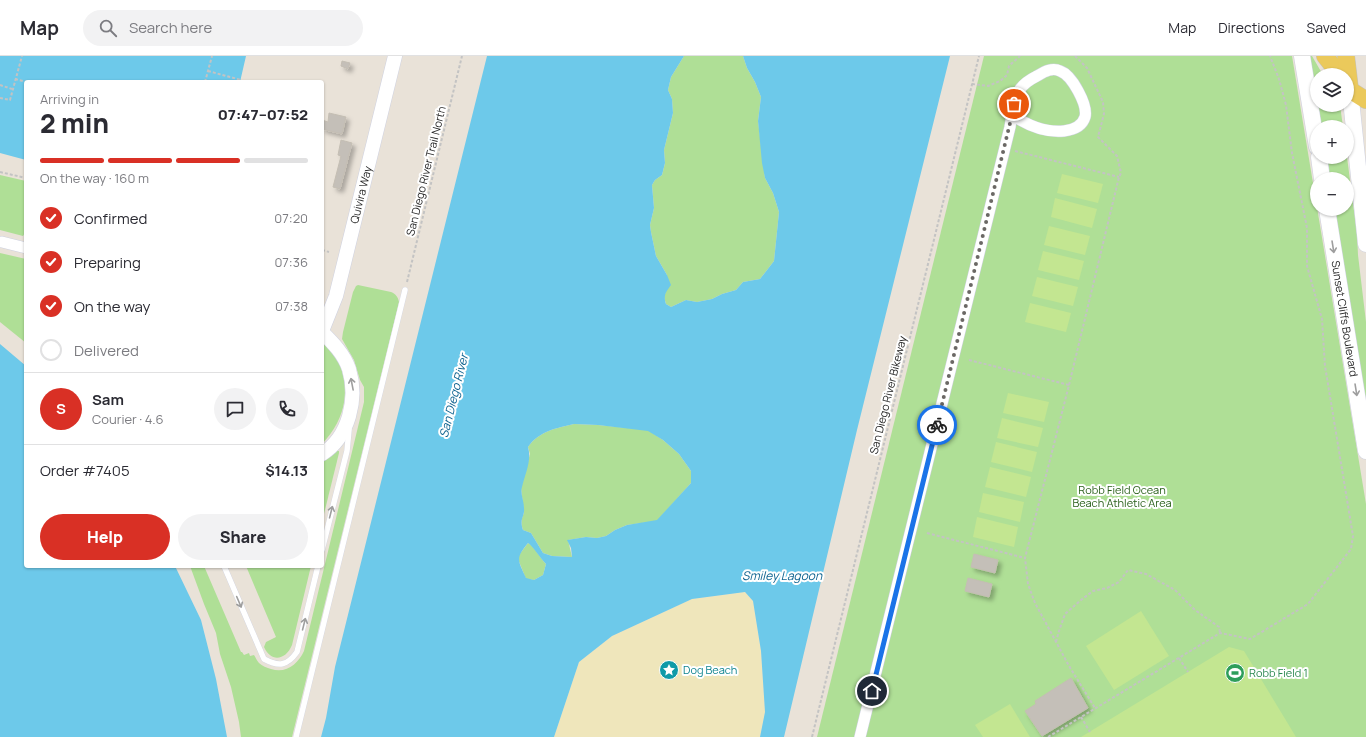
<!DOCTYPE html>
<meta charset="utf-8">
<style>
body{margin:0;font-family:Manrope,sans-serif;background:#f2f2f3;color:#2b2b33;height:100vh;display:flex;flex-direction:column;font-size:15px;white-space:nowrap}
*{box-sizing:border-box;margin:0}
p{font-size:13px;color:#7c7c81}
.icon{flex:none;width:22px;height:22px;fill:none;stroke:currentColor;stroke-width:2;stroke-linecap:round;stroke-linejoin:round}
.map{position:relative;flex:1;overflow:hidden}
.panel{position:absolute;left:24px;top:24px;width:300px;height:488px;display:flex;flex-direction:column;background:#fff;border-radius:4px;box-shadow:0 1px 3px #0004}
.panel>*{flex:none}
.controls{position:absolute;left:1310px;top:12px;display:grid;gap:8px}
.controls a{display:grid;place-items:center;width:44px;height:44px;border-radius:50%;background:#fff;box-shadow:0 1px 3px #0004;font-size:20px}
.pin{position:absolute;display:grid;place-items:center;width:34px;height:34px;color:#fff;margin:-17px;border:2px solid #fff;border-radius:50%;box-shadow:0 1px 4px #0007}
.courier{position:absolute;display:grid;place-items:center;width:40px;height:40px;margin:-20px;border:3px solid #1a73e8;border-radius:50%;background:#fff;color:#222;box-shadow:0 1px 5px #0007}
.summary em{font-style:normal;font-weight:800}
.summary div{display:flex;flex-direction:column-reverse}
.summary{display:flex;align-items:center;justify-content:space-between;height:68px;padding:0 16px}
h1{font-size:26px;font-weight:800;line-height:30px}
.bar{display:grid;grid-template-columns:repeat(4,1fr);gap:6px 4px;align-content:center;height:48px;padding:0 16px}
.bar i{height:5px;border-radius:3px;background:#e1e1e2}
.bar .selected{background:#d93025}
.bar p{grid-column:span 4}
.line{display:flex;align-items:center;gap:10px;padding:0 16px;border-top:1px solid #e1e1e2}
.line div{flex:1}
.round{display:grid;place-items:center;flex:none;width:42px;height:42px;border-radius:21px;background:#f2f2f3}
ol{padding:0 16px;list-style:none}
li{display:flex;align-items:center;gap:12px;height:44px}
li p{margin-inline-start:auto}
li .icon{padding:4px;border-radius:50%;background:#d93025;color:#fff;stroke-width:4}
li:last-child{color:#7c7c81}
li i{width:22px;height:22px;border:2px solid #e1e1e2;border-radius:50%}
.button{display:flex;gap:8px;margin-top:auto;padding:8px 16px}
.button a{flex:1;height:46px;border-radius:24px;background:#d93025;color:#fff;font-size:16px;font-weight:800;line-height:46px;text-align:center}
.button a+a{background:#f2f2f3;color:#2b2b33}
header{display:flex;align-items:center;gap:24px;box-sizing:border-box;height:56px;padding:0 20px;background:#fff;border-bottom:1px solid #e1e1e2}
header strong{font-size:19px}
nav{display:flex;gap:22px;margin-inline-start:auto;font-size:14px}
.search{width:280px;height:36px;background:#f2f2f3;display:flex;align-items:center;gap:10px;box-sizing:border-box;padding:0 14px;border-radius:22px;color:#7c7c81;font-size:15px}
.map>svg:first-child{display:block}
.green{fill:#afdf96}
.sand{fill:#efe6bb}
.pitch{fill:#c3e691}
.water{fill:#6dc9ea;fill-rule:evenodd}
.building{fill:#c4bfb8;stroke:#c4beb3;filter:url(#shadow)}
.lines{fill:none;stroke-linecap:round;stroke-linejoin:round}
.service-casing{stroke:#ced1e0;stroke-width:6}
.minor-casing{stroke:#ced1e0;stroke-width:12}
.tertiary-casing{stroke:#ced1e0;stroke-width:15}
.secondary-casing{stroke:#ced1e0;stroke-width:17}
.primary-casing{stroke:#c3c3c3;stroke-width:18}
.path{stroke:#c3c3c3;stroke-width:2;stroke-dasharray:3 2;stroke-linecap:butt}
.service{stroke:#fff;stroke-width:5.5}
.minor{stroke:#fff;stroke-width:11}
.tertiary{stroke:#fff;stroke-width:14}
.secondary{stroke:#fff;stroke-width:16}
.primary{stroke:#ebc95b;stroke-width:17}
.oneway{stroke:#9e9e9e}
.done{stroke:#6b6865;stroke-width:4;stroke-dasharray:0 7.2}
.route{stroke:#1a73e8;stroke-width:5}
.labels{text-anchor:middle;stroke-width:4;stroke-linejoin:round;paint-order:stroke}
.street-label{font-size:11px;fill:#272727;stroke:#fff}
.park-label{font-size:11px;fill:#2a601b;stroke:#fff}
.culture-label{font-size:11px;fill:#0d838f;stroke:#fff;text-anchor:start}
.leisure-label{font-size:11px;fill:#27864d;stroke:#fff;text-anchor:start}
.water-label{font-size:12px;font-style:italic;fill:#116591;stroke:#fff}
</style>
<header>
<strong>Map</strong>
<div class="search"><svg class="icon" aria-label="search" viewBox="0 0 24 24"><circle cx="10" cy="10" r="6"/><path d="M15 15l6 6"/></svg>Search here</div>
<nav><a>Map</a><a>Directions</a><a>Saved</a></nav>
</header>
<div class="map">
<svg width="1366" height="681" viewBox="0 0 1366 681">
<defs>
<filter id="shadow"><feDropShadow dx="3.5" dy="3.5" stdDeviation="2" flood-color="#0004"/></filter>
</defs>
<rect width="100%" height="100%" fill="#e9e2d8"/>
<g class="green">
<polygon points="684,0 743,0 747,12 755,26 761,41 758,65 765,122 773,137 779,156 774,205 760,223 743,226 736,234 722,238 712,243 697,246 686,244 671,251 666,248 664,241 666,235 667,219 656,200 651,176 650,169 654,152 652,129 655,124 662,119 665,107 664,94 673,57 672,43 668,34 671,21"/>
<polygon points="984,0 1292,0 1366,448 1366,681 817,681"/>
<polygon points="1308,0 1312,0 1323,19 1317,19 1317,49 1340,49 1343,71 1319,71"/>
<polygon points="1325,101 1347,101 1357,178 1358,199 1366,266 1366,355 1333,153 1347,153 1347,123 1328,123"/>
<polygon points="0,119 26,125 26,175 23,180 0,174"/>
<polygon points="0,197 26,203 26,287 0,266"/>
<path d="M358 229 391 236C396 238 398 241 399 246L292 681H241L239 666 231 631 220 598 216 577 204 548 190 510H204L241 596H242L244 599 249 597 250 600 254 599C256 602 257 605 259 607 262 610 267 612 271 613 286 618 298 608 304 595L364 346V331L360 324 354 304 342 283 343 276 353 236 356 230Z"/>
<path d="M322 285C326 289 332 293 335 298 352 330 347 362 322 388Z"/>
<path d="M574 368 598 369 648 374 663 384 679 398 691 415V427L657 465 627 469 615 474 606 480 597 482 586 481 568 484 572 501 552 500 543 497 531 477 523 474C521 468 521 463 524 457L521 432 530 398 528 391C539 375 557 372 574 368Z"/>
<polygon points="336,395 339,395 339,397 322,466 322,406"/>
<path d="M528 487C533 489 541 503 546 508L543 519 534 524 526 523 518 503 519 499Z"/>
<path d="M246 510H311L292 589C286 604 271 607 264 591L266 586 276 581Z"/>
</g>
<polygon class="sand" points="745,536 753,545 761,595 765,656 760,681 554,681 579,606 612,580 692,543"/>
<g class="pitch">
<polygon points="1062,118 1103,128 1098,147 1057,137"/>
<polygon points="1055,142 1097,153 1092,172 1051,161"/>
<polygon points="1049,170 1090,180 1085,199 1044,189"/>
<polygon points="1043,195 1084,205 1079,224 1038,214"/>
<polygon points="1037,221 1078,231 1073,250 1032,240"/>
<polygon points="1030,247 1071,257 1066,276 1025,266"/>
<polygon points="1008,337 1049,346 1044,366 1003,357"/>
<polygon points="1002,362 1043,372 1038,391 997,382"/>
<polygon points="996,386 1037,396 1032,416 991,406"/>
<polygon points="990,411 1031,421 1026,441 985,431"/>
<polygon points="983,437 1024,446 1020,466 979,456"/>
<polygon points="977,461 1018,471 1014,491 973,481"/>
<polygon points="1141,555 1169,600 1114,634 1086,590"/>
<polygon points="1229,591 1244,595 1296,681 1081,681"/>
<polygon points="1010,648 1030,681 983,681 975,669"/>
</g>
<g class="water">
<polygon points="0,0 246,0 240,26 26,26 26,104 0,97"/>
<path d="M487 0H684L671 21 668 34 672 43 673 57 664 94 665 107 662 119 655 124 652 129 654 152 650 169 651 176 656 200 667 219 671 229C666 236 663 239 666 248L671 251 686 244 697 246 712 243 722 238 736 234 743 226 760 223 774 205 779 156 773 137 765 122 762 107 758 65 761 41 755 26 747 12 743 0H950L857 374 784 681H760L765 656 761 595 753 545 745 536 692 543 612 580 579 606 554 681H321L326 662 335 611ZM574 368 598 369 648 375 663 384 679 398 691 415V427L657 464 627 469 615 474 606 480 597 482 586 481 567 484 571 492 572 501 552 500 543 497 531 477 523 474C519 462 525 461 524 452 524 445 520 437 522 431 525 418 532 404 528 391 539 375 557 372 574 368ZM528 487C532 489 541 503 546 508L543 519 534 524 526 522C518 504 515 503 528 487Z"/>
<polygon points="0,288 26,310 26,510 175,510 201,564 216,623 227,681 0,681"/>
</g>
<g class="building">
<polygon points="342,5 350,7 348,13 341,10"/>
<polygon points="329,57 346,61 342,78 322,73 322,64 328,66"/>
<polygon points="341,84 352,87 340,133 333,131 341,100 338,99"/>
<polygon points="974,498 998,504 995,517 971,511"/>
<polygon points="968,522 992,528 989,541 965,535"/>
<polygon points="1071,622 1088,652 1042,680 1025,655 1036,648 1035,645"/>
</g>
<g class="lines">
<g class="service-casing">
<g id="service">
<polyline points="322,494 347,395 349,374"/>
<path d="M224 510 264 603C279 611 287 610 297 596L318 510"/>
<polyline points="296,681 405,234"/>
</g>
</g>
<g class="minor-casing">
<g id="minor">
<polyline points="2,186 26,192"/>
<path d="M860 681 1010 71C1012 59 1013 46 1019 35 1022 29 1031 23 1037 20 1044 16 1052 11 1060 15 1072 19 1088 49 1085 61 1082 71 1072 74 1064 75 1045 77 1027 69 1012 59"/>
</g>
</g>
<g class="tertiary-casing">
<g id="tertiary">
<path id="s1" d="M322 275 336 240 395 0"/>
<path d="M322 276C333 287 344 298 349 313 358 343 349 381 322 398"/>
</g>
</g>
<g class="secondary-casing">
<g id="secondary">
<polyline points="1302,0 1317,91"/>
<polyline points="1350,34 1366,188"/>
<polyline points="1319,101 1322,123"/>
<path id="s2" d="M1327 153 1366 395"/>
</g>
</g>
<g class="primary-casing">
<g id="primary">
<polyline points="1325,0 1340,19"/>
<polyline points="1346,0 1350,34"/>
<polyline points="1347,30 1350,34 1366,44"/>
</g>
</g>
<g class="path">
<polyline points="1075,0 1087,12 1103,46 1104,58 1098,81 1117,100 1121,117 1119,121 1069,329 1025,502 1028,528 1035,547 1069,610 1095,652"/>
<polyline points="208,15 241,24"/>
<polyline points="15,23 27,26"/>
<polyline points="205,26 212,0"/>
<polyline points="972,28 988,30 1000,25 1007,19 1009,10 1020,0"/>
<polyline points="0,29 12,33"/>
<polyline points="0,42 10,44 22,0"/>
<polyline points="1015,95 1119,121"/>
<polyline points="0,116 26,122"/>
<polyline points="322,194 329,196"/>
<polyline points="407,226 462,0"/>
<polyline points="969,304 1069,329"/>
<polyline points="927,477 1025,502"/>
<polyline points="1056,586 1059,575 1065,558 1081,544 1093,535 1107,532 1119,526 1128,514 1146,518 1175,534 1195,554 1219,571 1220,577"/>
<polyline points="1179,602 1188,616"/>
<polyline points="1081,661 1090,676"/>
<polyline points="812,681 979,0"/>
<polyline points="1048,681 1220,577 1250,583 1308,548 1351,493 1353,480 1325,310 1322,263 1307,210 1307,172 1292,97 1286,49 1279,23 1270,0"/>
</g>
<use href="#service" class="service"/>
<use href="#minor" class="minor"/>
<use href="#tertiary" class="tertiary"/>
<use href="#secondary" class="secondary"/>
<use href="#primary" class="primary"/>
</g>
<defs><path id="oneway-shaft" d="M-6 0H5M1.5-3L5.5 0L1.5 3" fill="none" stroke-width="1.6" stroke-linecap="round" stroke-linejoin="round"/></defs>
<g class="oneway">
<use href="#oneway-shaft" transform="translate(1333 191) rotate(81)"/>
<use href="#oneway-shaft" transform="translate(352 328) rotate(-101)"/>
<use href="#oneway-shaft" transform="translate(1356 334) rotate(81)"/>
<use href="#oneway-shaft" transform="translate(331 456) rotate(-76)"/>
<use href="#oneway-shaft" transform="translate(239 546) rotate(67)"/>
<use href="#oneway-shaft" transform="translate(304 568) rotate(-76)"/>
</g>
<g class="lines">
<polyline class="done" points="937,369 1012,59 1014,48"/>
<polyline class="route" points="872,635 937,369"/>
</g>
<defs>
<g id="sight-disc" transform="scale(1)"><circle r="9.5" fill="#0f9aa8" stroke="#fff"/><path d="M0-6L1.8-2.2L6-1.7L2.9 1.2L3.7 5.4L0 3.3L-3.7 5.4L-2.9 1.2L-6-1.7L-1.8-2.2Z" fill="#fff"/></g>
<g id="stadium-disc" transform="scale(1)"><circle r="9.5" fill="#2e9e5b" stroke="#fff"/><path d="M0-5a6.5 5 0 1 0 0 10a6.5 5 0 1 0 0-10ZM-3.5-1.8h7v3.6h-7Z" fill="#fff"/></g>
</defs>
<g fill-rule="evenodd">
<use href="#sight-disc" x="669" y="614"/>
<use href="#stadium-disc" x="1235" y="617"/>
</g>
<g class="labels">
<g class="street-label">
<text transform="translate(426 115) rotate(-76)" y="4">San Diego River Trail North</text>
<text dy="4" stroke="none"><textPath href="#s1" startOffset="142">Quivira Way</textPath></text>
<text dy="4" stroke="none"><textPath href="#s2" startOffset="111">Sunset Cliffs Boulevard</textPath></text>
<text transform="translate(888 339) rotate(-76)" y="4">San Diego River Bikeway</text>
</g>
<g class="park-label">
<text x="1122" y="438">Robb Field Ocean<tspan x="1122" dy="13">Beach Athletic Area</tspan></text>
</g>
<g class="culture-label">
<text x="683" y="618">Dog Beach</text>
</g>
<g class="leisure-label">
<text x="1249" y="621">Robb Field 1</text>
</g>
<g class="water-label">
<text transform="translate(454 340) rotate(-76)" y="4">San Diego River</text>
<text x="782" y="524">Smiley Lagoon</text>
</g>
</g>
</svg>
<div class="controls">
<a><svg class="icon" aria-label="layers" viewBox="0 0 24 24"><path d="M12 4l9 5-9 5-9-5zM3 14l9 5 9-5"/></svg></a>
<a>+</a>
<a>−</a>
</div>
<div class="pin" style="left:1014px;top:48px;background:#ea580c"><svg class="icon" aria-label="bag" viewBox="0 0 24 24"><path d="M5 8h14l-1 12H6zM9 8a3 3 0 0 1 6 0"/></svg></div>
<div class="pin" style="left:872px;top:635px;background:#1f2937"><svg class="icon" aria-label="home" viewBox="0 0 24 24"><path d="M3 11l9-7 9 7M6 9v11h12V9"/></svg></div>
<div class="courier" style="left:937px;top:369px"><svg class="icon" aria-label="bike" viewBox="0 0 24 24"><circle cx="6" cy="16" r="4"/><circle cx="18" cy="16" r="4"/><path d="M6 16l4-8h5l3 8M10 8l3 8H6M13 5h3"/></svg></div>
<section class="panel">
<div class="summary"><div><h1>2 min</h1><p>Arriving in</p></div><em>07:47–07:52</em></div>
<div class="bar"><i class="selected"></i><i class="selected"></i><i class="selected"></i><i></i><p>On the way · 160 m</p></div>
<ol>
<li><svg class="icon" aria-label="check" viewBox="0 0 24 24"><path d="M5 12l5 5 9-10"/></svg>Confirmed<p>07:20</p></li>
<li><svg class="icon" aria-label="check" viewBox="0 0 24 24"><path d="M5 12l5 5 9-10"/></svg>Preparing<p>07:36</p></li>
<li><svg class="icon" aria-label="check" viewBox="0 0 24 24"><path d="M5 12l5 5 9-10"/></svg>On the way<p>07:38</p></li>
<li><i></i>Delivered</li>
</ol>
<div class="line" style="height:72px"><b class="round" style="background:#d93025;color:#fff">S</b><div><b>Sam</b><p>Courier · 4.6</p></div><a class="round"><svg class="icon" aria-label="chat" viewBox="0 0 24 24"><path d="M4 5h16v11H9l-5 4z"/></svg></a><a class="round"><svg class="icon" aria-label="phone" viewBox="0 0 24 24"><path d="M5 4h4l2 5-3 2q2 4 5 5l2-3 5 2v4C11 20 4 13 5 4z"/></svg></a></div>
<div class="line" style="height:52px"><div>Order #7405</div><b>$14.13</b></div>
<div class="button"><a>Help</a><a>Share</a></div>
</section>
</div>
